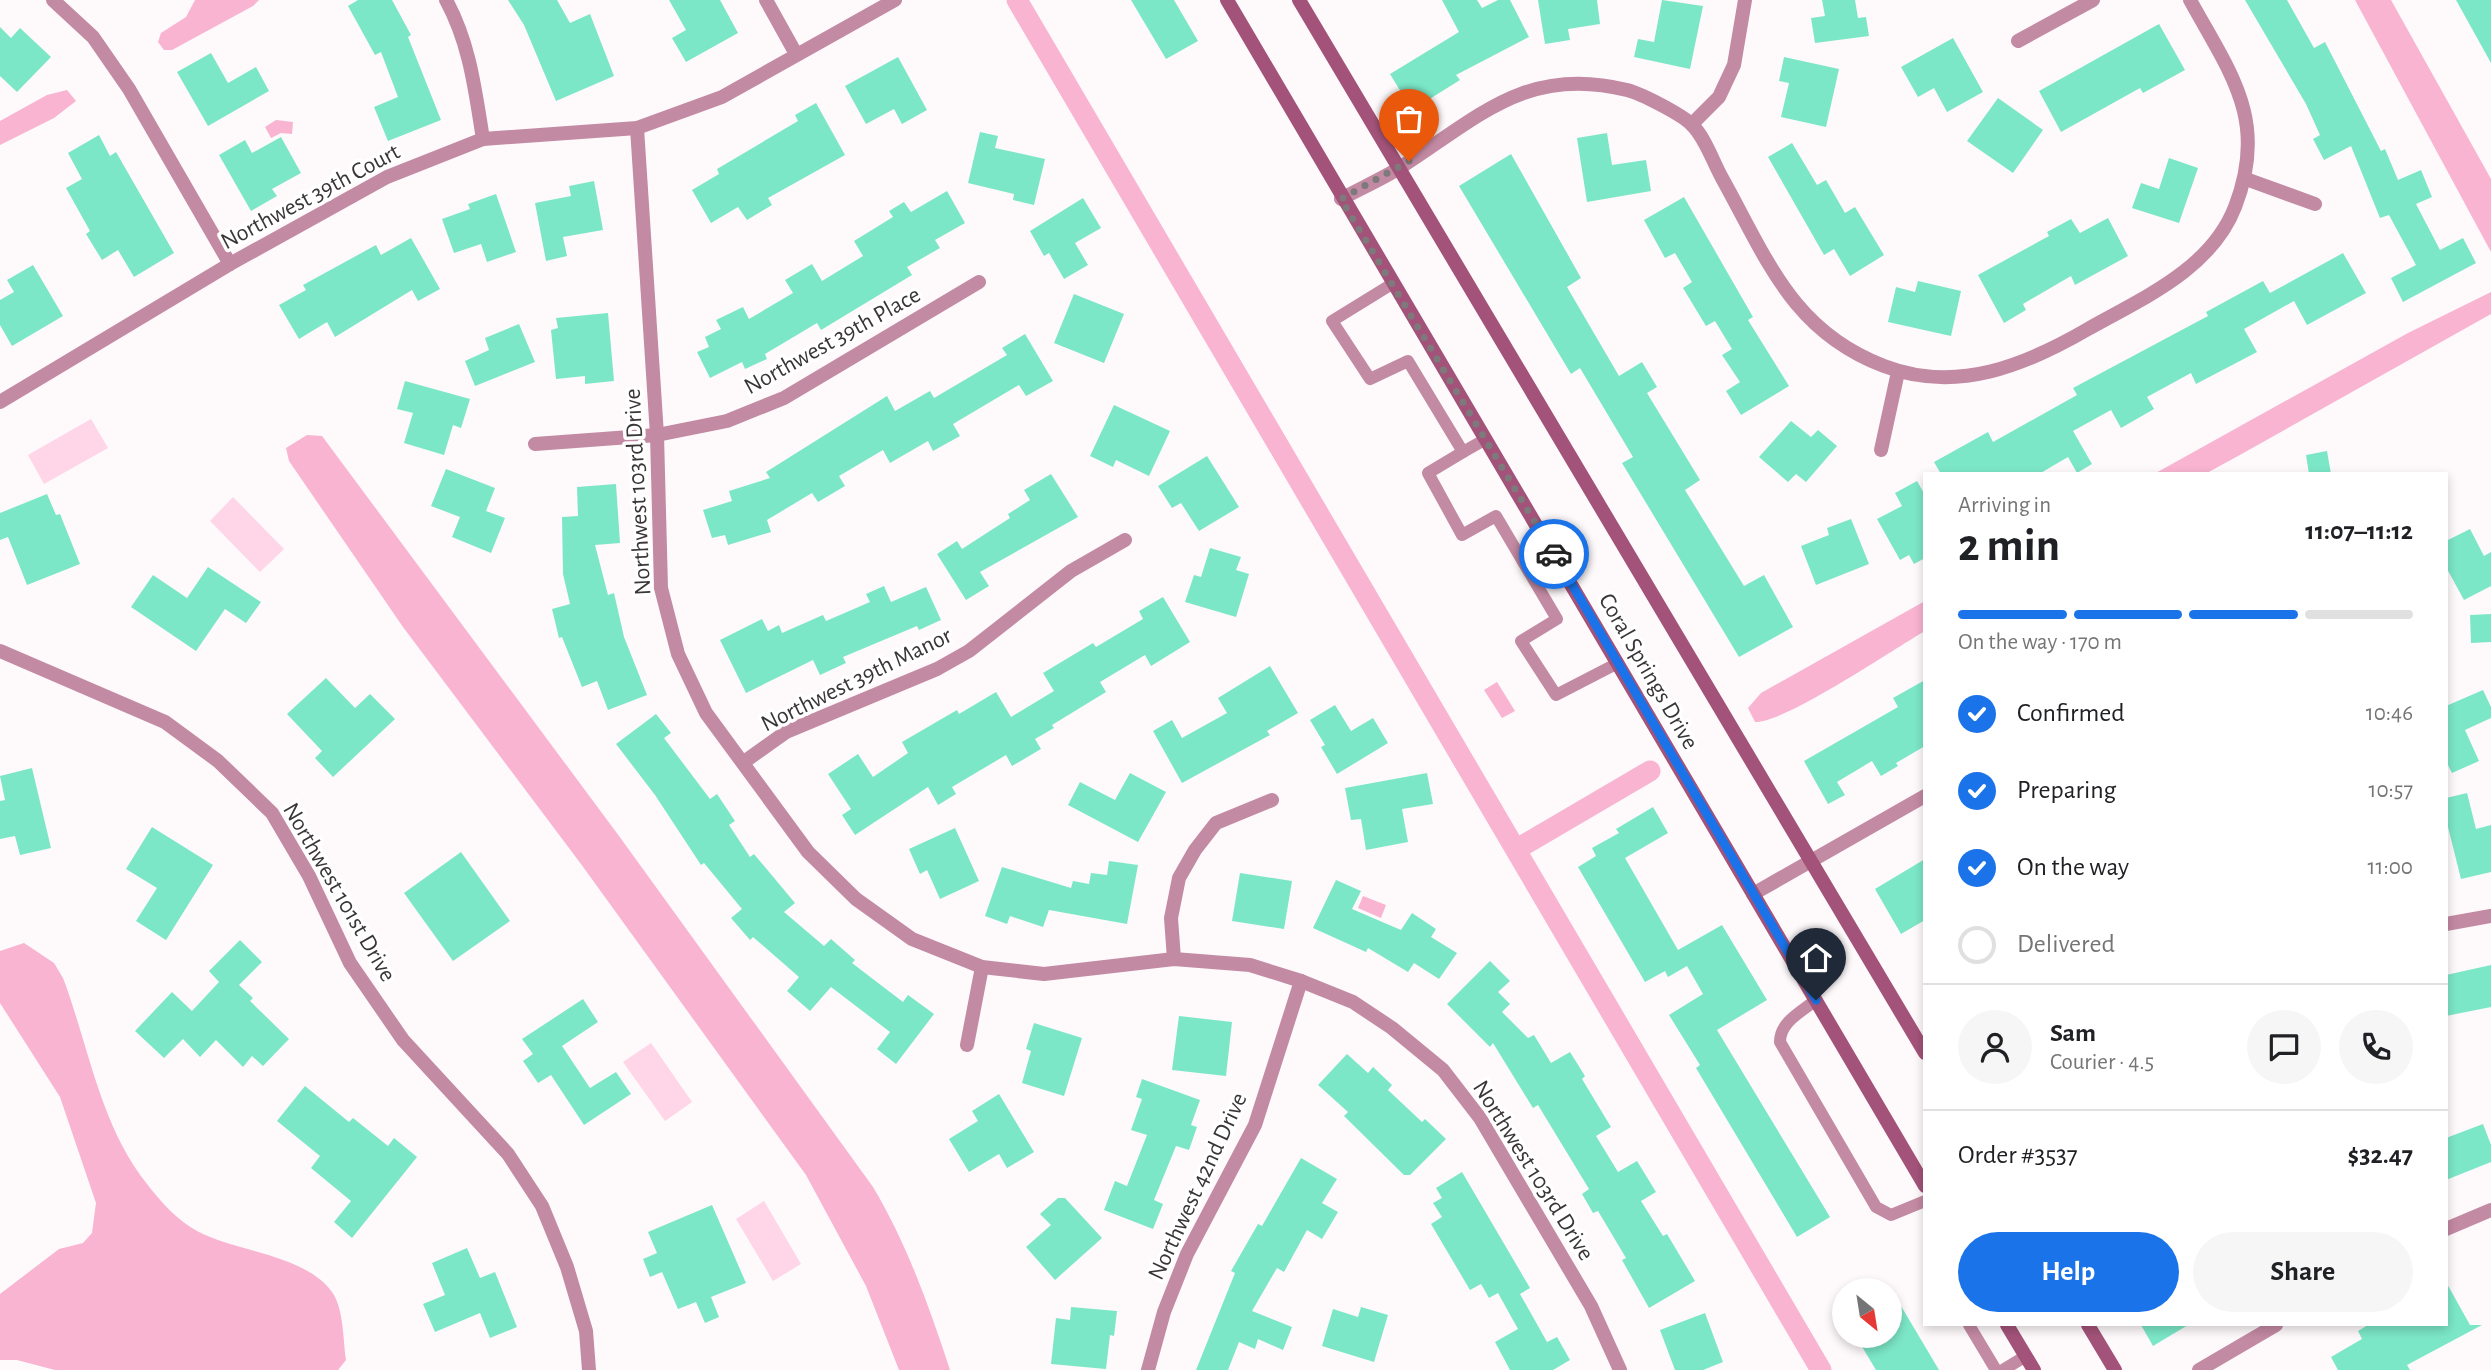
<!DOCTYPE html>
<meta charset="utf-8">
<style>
body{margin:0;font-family:"Alegreya Sans",sans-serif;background:#f6f6f6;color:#202124;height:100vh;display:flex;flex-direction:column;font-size:26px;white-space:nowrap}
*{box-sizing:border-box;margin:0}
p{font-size:23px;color:#757577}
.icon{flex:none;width:38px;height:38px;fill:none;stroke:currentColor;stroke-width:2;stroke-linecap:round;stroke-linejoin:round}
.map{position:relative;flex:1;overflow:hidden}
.side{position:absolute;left:1923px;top:472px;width:525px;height:854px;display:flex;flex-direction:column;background:#fff;border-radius:0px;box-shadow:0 4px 10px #0003}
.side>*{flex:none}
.needle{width:46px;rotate:150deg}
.controls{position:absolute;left:1832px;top:1278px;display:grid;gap:14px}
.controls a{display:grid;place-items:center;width:70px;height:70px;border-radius:50%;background:#fff;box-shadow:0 4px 10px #0003;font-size:35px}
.pin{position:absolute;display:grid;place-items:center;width:60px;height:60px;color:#fff;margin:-72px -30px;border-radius:50% 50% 50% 0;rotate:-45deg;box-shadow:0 0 7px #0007}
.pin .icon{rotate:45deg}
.courier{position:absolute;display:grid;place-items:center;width:70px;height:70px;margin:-35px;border:5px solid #1a73e8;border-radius:50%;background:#fff;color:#222;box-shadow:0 2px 9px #0007}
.headline em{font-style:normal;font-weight:600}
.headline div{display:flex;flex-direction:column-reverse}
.headline{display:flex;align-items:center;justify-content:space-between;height:119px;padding:0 35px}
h1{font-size:46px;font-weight:600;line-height:52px}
.bar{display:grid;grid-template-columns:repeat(4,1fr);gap:10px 7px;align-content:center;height:84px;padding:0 35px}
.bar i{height:9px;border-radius:5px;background:#e0e0e0}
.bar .current{background:#1a73e8}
.bar p{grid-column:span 4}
.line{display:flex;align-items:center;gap:18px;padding:0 35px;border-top:2px solid #e0e0e0}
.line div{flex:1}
.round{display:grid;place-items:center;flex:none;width:74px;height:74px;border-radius:37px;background:#f6f6f6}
ol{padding:0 35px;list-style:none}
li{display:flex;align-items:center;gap:21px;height:77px}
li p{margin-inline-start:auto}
li .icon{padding:7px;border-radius:50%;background:#1a73e8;color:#fff;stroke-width:4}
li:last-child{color:#757577}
li i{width:38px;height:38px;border:4px solid #e0e0e0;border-radius:50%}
.action{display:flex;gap:14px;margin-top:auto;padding:14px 35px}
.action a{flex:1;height:80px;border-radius:42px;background:#1a73e8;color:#fff;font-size:28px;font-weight:600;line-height:80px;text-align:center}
.action a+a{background:#f6f6f6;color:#202124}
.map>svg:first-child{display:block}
.green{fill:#fed6e7}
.water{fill:#f8b4d1}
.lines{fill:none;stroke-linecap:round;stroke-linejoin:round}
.canal{stroke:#f8b4d1;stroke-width:21}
.building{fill:#7ce7c7}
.service{stroke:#c38aa3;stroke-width:12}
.minor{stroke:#c38aa3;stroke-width:14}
.secondary{stroke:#a35379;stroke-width:14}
.done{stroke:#7e7a7c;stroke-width:7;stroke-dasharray:0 12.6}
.route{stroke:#1a73e8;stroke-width:9}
.labels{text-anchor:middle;stroke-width:7;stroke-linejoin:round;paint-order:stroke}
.street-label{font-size:24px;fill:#393637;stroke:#fff}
</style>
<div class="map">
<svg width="2491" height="1370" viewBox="0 0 2491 1370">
<rect width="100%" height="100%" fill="#fef9fb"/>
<g class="green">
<polygon points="91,419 108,448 44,484 28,455"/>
<polygon points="233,497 284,549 260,572 210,521"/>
<polygon points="651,1043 692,1102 665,1121 623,1062"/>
<polygon points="764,1201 801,1264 773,1281 736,1219"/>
</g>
<g class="water">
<polygon points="195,0 259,0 253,6 172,50 164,50 158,42 161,33 186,17"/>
<polygon points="2355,0 2391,0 2491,179 2491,252"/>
<polygon points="67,90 76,101 54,118 0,145 0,121 47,95"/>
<polygon points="276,120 293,122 292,134 281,133 271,138 265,127"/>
<polygon points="2491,292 2491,314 2238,456 2205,474 2154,474 2408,333"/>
<path d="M307 435 322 436 619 836 873 1187C907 1244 929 1306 950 1370H899L866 1286 806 1175 581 864 403 627 289 461 286 448Z"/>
<path d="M1925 601V631C1892 650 1785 723 1755 722L1748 708 1761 693Z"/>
<polygon points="1497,682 1515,711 1502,718 1484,690"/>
<polygon points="1363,896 1386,905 1381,918 1358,908"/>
<path d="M24 943 54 963 63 978C89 1047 100 1125 147 1184 160 1201 178 1221 197 1231 233 1251 306 1255 332 1292 344 1309 343 1340 346 1360L338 1370H55L17 1360H0V1294L59 1249 83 1243 92 1233 96 1203 60 1097 0 1003V951Z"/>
</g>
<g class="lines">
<g class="canal">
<polyline points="1017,0 1821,1370"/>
<polyline points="1517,849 1650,771"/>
</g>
</g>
<g class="building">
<polygon points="358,0 392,0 411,35 408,37 441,120 388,141 374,107 398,97 381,52 375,55 348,6"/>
<polygon points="508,0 557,0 570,23 590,14 614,76 556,101 524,25"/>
<polygon points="669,0 720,0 738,33 686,62 672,38 686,30"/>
<polygon points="1131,0 1174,0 1198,41 1166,59"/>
<polygon points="1442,0 1477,0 1482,8 1498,0 1510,0 1529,37 1456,75 1460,80 1412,110 1390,74 1459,32"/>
<polygon points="1538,0 1597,0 1600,24 1568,29 1570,40 1545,44"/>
<polygon points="1662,0 1703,6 1690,69 1634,57 1638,39 1654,42"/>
<polygon points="1822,0 1855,0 1858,18 1866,17 1869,36 1815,43 1811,18 1825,16"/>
<polygon points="2245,0 2287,0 2314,48 2325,42 2381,151 2385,149 2398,180 2421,170 2432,197 2416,204 2440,250 2463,238 2476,263 2403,302 2391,278 2416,265 2389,215 2380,218 2351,146 2324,160 2313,139 2320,135 2306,104"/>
<polygon points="2456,0 2491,0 2491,63"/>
<polygon points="2159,24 2185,70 2143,93 2140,88 2061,132 2039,91"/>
<polygon points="0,27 11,38 20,28 51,57 17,92 0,76"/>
<polygon points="1953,38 1983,92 1947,112 1934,88 1918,97 1901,67"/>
<polygon points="211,53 228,83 256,67 269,91 208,126 177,72"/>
<polygon points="898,57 927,110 902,124 894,109 866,124 845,86"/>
<polygon points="1784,57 1839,69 1826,127 1781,117 1789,83 1779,81"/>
<polygon points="1998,98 2043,130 2013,173 1967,141"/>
<polygon points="816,103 845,155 768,198 772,205 747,220 738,207 711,223 692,190 719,174 717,169 798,121 795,115"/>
<polygon points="980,132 998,136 995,148 1045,159 1034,205 1013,200 1014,194 968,183"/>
<polygon points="1607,133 1612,165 1646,160 1651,191 1587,202 1577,138"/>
<polygon points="99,135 110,156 116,152 174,253 134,277 118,250 102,260 86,234 90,231 66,188 82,179 68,153"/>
<polygon points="281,137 301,173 272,189 277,196 251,211 219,155 245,140 252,153"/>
<polygon points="1792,143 1817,185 1826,180 1845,213 1855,207 1884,255 1850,276 1834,249 1824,255 1768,157"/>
<polygon points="1511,154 1581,278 1567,287 1619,376 1642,362 1657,387 1647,393 1700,480 1685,490 1744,586 1764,575 1793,627 1739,657 1622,463 1633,457 1580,368 1571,374 1459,186"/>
<polygon points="2169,158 2198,168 2179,223 2132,208 2141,183 2159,189"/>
<polygon points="594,181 603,230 563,237 567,256 546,261 535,203 571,196 569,186"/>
<polygon points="947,191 965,223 935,240 940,248 907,267 912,275 821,330 817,323 765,354 767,359 745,369 742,362 710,378 697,352 709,347 705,337 721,329 716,320 743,307 749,319 793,293 785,280 812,264 822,281 863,256 854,241 893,217 889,211 904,202 911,212"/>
<polygon points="496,194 516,252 487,262 481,244 454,253 442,219 470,209 468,204"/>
<polygon points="1684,197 1753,317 1748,320 1789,386 1741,415 1726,391 1740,382 1722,355 1732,349 1715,321 1706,326 1683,288 1692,282 1675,253 1665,258 1644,220"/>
<polygon points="1083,198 1101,228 1075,243 1088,265 1064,279 1049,253 1044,256 1030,231"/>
<polygon points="2108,218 2128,256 2075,285 2071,276 2023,304 2026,310 2004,323 1978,275 2049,236 2047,232 2071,219 2080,233"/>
<polygon points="411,238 440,289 418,301 412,290 335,337 327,322 299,339 279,305 306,290 303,285 376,245 381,255"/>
<polygon points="2343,253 2366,293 2307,325 2294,301 2244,329 2257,352 2196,384 2191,373 2147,397 2154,409 2121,428 2111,410 2073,431 2092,464 2077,473 2068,457 2039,474 1941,474 1934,462 1988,432 1993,442 2077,395 2073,388 2208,316 2206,312 2263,281 2270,293"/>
<polygon points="33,265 63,316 12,346 0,325 0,300 14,292 7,280"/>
<polygon points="1918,281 1961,291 1951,336 1888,322 1896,287 1915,292"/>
<polygon points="1074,294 1124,314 1104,363 1054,343"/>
<polygon points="608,313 614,381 585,384 585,376 556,379 551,330 558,328 556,318"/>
<polygon points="519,324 535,362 475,386 465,361 489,350 485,338"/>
<polygon points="1025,334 1053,381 1026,396 1019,385 953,424 960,436 933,451 928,441 890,463 883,450 839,476 845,486 818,502 812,493 767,520 771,532 728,545 725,535 712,538 703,510 732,501 729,491 770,478 766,472 887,396 895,411 930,391 934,398 1007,355 1002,348"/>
<polygon points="405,381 470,399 461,428 453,425 444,455 404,443 413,413 397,409"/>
<polygon points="1114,405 1170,431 1149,476 1116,460 1113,467 1090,456"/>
<polygon points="1791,421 1811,437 1818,430 1837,446 1806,482 1796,474 1788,482 1759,457"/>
<polygon points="2327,451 2331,474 2309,474 2306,455"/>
<polygon points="1207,456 1239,507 1199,531 1181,503 1172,508 1158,486"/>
<polygon points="446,469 495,488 486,511 505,518 491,553 452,537 460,517 431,506"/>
<polygon points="1051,474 1078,517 980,572 989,586 966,600 937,554 957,541 962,549 1010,518 1008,514 1030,500 1024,490"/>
<polygon points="1917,481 1925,495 1925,558 1914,564 1909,555 1900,560 1877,519 1902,506 1895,493"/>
<polygon points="616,484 620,543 595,545 608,595 614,593 624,637 647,695 608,710 597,681 582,687 562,637 559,638 552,609 570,604 563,574 562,517 578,516 577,487"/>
<polygon points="47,494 56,515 60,514 80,564 27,585 8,537 0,540 0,513"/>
<polygon points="1851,519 1869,564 1816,585 1801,546 1829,535 1827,528"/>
<polygon points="2470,529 2484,556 2491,552 2491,586 2464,600 2446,567 2446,541"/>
<polygon points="1210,548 1241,557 1236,570 1249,574 1236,617 1185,602 1194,575 1201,577"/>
<polygon points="208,567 261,602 246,623 225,609 196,651 131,607 153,575 187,598"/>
<polygon points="884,586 891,602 926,587 941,620 919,630 917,626 843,657 846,663 820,675 813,660 746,693 720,640 762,619 768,631 779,625 782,633 823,615 826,621 870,602 866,594"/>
<polygon points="1163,597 1190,642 1151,666 1145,655 1100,682 1106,692 1052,725 1054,728 1035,739 1041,749 1012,766 1006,755 952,787 956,794 938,805 928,787 855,835 842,815 851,809 828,774 858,754 873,777 908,753 902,742 957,710 959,714 996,692 1011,717 1054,691 1043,673 1093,643 1096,647 1143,619 1139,611"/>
<polygon points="2491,614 2491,642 2471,643 2470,615"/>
<polygon points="1270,666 1298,713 1267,731 1270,735 1182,783 1153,731 1172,720 1182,738 1227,713 1218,698"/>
<polygon points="326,678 355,708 370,694 395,719 333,777 315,758 322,751 287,714"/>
<polygon points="1925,680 1925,746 1896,763 1898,766 1881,776 1872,761 1837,782 1845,795 1828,804 1804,761 1898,707 1893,698"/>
<polygon points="2483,690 2491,707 2491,718 2465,730 2479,761 2452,773 2446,761 2446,706"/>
<polygon points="1335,705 1351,731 1373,718 1388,743 1337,774 1321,747 1325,745 1310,720"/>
<polygon points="656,714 671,733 664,738 710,799 717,794 735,821 729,825 750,857 754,854 795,903 784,912 824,946 831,939 855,960 852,963 903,1002 908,995 934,1014 896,1064 877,1049 890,1032 831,987 810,1011 787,991 799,977 753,937 750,940 731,918 742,909 704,863 701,865 655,795 616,744"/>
<polygon points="32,768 51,848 20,855 15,836 0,839 0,801 5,800 0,776"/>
<polygon points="1130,773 1166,792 1138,842 1068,805 1080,782 1115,800"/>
<polygon points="1427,773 1433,804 1402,809 1408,842 1366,850 1361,819 1351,820 1345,788"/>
<polygon points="2467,793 2476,829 2491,825 2491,872 2461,879 2446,819 2446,798"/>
<polygon points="1653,807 1668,833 1625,858 1678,950 1722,925 1767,1000 1717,1030 1830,1217 1797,1237 1696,1068 1700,1065 1669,1015 1703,994 1687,966 1668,977 1665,971 1645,982 1578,867 1596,856 1592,848 1619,833 1616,829"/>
<polygon points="152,827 213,865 166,940 136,921 157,888 126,869"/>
<polygon points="955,828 979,881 940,899 927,870 920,874 909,849"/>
<polygon points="461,852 510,921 453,961 404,893"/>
<polygon points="1925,859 1925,920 1901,934 1875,889"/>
<polygon points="1109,861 1138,865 1127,924 1049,910 1043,927 1010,916 1007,924 985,916 1002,867 1071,888 1073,881 1089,884 1091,873 1107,875"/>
<polygon points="1240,873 1292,881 1284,929 1232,921"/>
<polygon points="1336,880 1361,891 1352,909 1401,930 1412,913 1436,929 1431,937 1457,953 1439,979 1414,963 1408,972 1368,948 1366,952 1313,928"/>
<polygon points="240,940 262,962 239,985 253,998 250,1001 289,1039 263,1066 252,1056 243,1067 216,1040 200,1057 183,1039 164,1058 135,1031 172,992 192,1011 219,982 209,971"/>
<polygon points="1490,961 1510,981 1498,992 1510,1004 1502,1012 1528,1038 1534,1035 1551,1063 1570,1052 1585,1076 1582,1079 1611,1127 1596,1136 1618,1172 1637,1161 1656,1192 1641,1201 1663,1236 1667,1234 1695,1281 1649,1308 1622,1260 1626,1258 1598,1211 1593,1213 1582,1194 1589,1189 1538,1105 1533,1108 1493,1043 1490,1047 1447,1004"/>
<polygon points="2491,965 2491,1007 2446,1016 2446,975"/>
<polygon points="583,999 598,1022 562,1046 590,1088 616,1072 631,1094 584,1125 551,1075 538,1083 523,1061 533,1054 522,1039"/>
<polygon points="1179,1016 1232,1022 1226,1076 1172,1070"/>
<polygon points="1034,1023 1082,1038 1064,1096 1022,1083 1031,1051 1026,1049"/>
<polygon points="1347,1054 1368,1073 1373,1067 1392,1085 1388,1090 1422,1122 1425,1119 1446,1139 1410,1175 1404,1175 1344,1116 1348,1112 1318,1085"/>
<polygon points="1142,1079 1200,1100 1191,1125 1197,1127 1189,1150 1176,1146 1154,1200 1163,1204 1153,1229 1104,1210 1115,1181 1127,1186 1147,1135 1131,1130 1142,1099 1136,1097"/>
<polygon points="305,1086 349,1122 353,1118 388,1146 394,1138 417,1157 352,1238 334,1222 351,1201 311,1168 320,1156 277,1121"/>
<polygon points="999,1094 1034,1152 1007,1168 999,1154 969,1172 949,1139 978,1121 972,1111"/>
<polygon points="2483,1124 2491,1145 2491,1162 2446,1180 2446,1138"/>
<polygon points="1301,1158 1337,1179 1322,1203 1338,1212 1322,1239 1307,1230 1284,1272 1277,1268 1252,1311 1292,1327 1283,1350 1258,1339 1255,1349 1239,1342 1228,1370 1196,1370 1235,1273 1231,1271 1258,1224 1262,1226"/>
<polygon points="1462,1172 1530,1288 1520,1294 1547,1342 1557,1337 1570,1360 1553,1370 1510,1370 1495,1342 1518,1329 1498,1293 1489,1298 1481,1284 1470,1290 1431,1224 1442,1217 1433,1203 1442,1198 1436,1188"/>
<polygon points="1058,1198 1065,1198 1102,1238 1055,1280 1026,1247 1051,1225 1040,1214"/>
<polygon points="712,1205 746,1283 711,1297 719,1317 705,1323 696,1302 678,1309 662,1272 650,1277 643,1259 657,1253 648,1232"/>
<polygon points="467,1248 480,1278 495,1272 517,1327 490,1338 480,1313 435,1332 423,1304 445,1295 432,1263"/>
<polygon points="2446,1282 2470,1325 2482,1325 2407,1365 2410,1370 2338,1370 2331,1357 2362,1339 2358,1331 2368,1325 2446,1325"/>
<polygon points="1901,1306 1939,1370 1876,1370 1855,1335 1890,1335 1890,1313"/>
<polygon points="1071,1307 1117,1311 1114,1336 1110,1335 1106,1369 1051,1364 1056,1318 1070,1320"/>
<polygon points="1361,1307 1388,1315 1374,1362 1322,1346 1333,1309 1358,1317"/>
<polygon points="1705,1313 1723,1362 1703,1370 1675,1370 1660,1330"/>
<polygon points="2141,1325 2188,1325 2153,1346"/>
</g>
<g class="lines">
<g class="service">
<polyline points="1392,284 1332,321 1370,379 1408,361 1463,452 1428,473 1462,535 1496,516 1557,619 1521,641 1556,695 1618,663"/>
<polyline points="1463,452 1486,439"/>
<path d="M1816 1000C1801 1012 1780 1022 1780 1042L1876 1207 1891 1215 1925 1201"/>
<polyline points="1969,1325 1996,1370"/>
<polyline points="2003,1370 2026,1356"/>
</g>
<g class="minor">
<polyline points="53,0 93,37 129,89 230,264"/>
<path d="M446 0C470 44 475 90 483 139"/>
<polyline points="766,0 796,54"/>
<polyline points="2018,41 2093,0"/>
<polyline points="1692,124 1719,97 1734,65 1745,0"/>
<polyline points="637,128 657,435 661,588 678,654 706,713 808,852 856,899 912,939 982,967 1044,974 1174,959 1250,965 1301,981 1353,1002 1392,1028 1443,1070 1480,1118 1591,1306 1620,1370"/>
<polyline points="2246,179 2315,204"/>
<path d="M1341 199C1361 188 1382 179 1401 167 1479 117 1527 65 1627 90 1640 93 1683 115 1692 125 1705 137 1713 162 1722 178 1767 259 1792 331 1884 366 1957 394 2026 365 2088 329 2143 298 2211 269 2235 207 2269 120 2230 73 2190 0"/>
<polyline points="0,402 230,264 387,177 483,139 637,128 722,97 895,0"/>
<polyline points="535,444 657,435 727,421 784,398 979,282"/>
<polyline points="1881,450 1898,372"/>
<polyline points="0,651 165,722 218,761 272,813 309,876 350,963 403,1040 508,1154 542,1206 567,1267 586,1331 589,1370"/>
<polyline points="744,762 786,732 937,669 969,651 1071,571 1125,540"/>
<polyline points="1753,894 1925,796"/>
<polyline points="2446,924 2491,916"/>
<polyline points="1174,959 1171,918 1179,878 1195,850 1216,823 1272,800"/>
<polyline points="967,1045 982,967"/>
<polyline points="2446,1229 2491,1210"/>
<polyline points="1148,1370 1164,1312 1187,1254 1255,1125 1301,981"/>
<polyline points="2199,1370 2276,1325"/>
</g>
<g class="secondary">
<polyline points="1227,0 1925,1186"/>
<polyline points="1299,0 1925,1053"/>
<polyline points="2007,1325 2034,1370"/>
<polyline points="2088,1325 2115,1370"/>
</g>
</g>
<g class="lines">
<polyline class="done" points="1409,161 1341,199 1554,554"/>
<polyline class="route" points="1554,554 1816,1000"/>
</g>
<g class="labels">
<g class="street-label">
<text transform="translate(310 196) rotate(-28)" y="8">Northwest 39th Court</text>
<text transform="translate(832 340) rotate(-29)" y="8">Northwest 39th Place</text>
<text transform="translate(637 492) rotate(-93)" y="8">Northwest 103rd Drive</text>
<text transform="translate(1649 671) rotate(60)" y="8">Coral Springs Drive</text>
<text transform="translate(856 679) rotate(-26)" y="8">Northwest 39th Manor</text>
<text transform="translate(340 892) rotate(60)" y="8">Northwest 101st Drive</text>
<text transform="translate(1534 1170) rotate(58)" y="8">Northwest 103rd Drive</text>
<text transform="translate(1197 1186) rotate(-65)" y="8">Northwest 42nd Drive</text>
</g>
</g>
</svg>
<div class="controls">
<a><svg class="needle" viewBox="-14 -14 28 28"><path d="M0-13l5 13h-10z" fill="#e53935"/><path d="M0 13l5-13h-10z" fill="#757577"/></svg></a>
</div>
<div class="pin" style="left:1409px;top:161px;background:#ea580c"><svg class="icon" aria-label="bag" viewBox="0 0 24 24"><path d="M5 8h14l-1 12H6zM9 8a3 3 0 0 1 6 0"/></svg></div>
<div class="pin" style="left:1816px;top:1000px;background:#1f2937"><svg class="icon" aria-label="home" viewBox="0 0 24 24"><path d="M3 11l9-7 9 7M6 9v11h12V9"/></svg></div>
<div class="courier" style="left:1554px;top:554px"><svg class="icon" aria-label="car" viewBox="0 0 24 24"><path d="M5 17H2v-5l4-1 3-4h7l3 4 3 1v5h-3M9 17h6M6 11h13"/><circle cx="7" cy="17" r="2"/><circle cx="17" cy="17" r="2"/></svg></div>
<section class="side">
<div class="headline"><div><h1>2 min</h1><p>Arriving in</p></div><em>11:07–11:12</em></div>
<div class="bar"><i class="current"></i><i class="current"></i><i class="current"></i><i></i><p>On the way · 170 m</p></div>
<ol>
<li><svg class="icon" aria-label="check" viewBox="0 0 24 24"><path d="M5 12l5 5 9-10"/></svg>Confirmed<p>10:46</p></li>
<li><svg class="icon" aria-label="check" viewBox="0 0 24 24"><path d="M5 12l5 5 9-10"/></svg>Preparing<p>10:57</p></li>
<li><svg class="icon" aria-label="check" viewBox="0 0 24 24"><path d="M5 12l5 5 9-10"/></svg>On the way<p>11:00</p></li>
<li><i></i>Delivered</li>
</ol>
<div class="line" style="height:126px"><a class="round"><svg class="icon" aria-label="person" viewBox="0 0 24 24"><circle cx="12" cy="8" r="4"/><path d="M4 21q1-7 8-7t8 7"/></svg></a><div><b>Sam</b><p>Courier · 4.5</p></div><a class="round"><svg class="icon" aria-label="chat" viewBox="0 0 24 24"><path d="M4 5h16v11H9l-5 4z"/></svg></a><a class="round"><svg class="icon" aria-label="phone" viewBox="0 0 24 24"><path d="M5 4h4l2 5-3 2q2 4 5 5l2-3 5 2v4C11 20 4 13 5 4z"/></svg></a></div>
<div class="line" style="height:91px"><div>Order #3537</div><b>$32.47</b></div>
<div class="action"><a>Help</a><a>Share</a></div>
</section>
</div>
